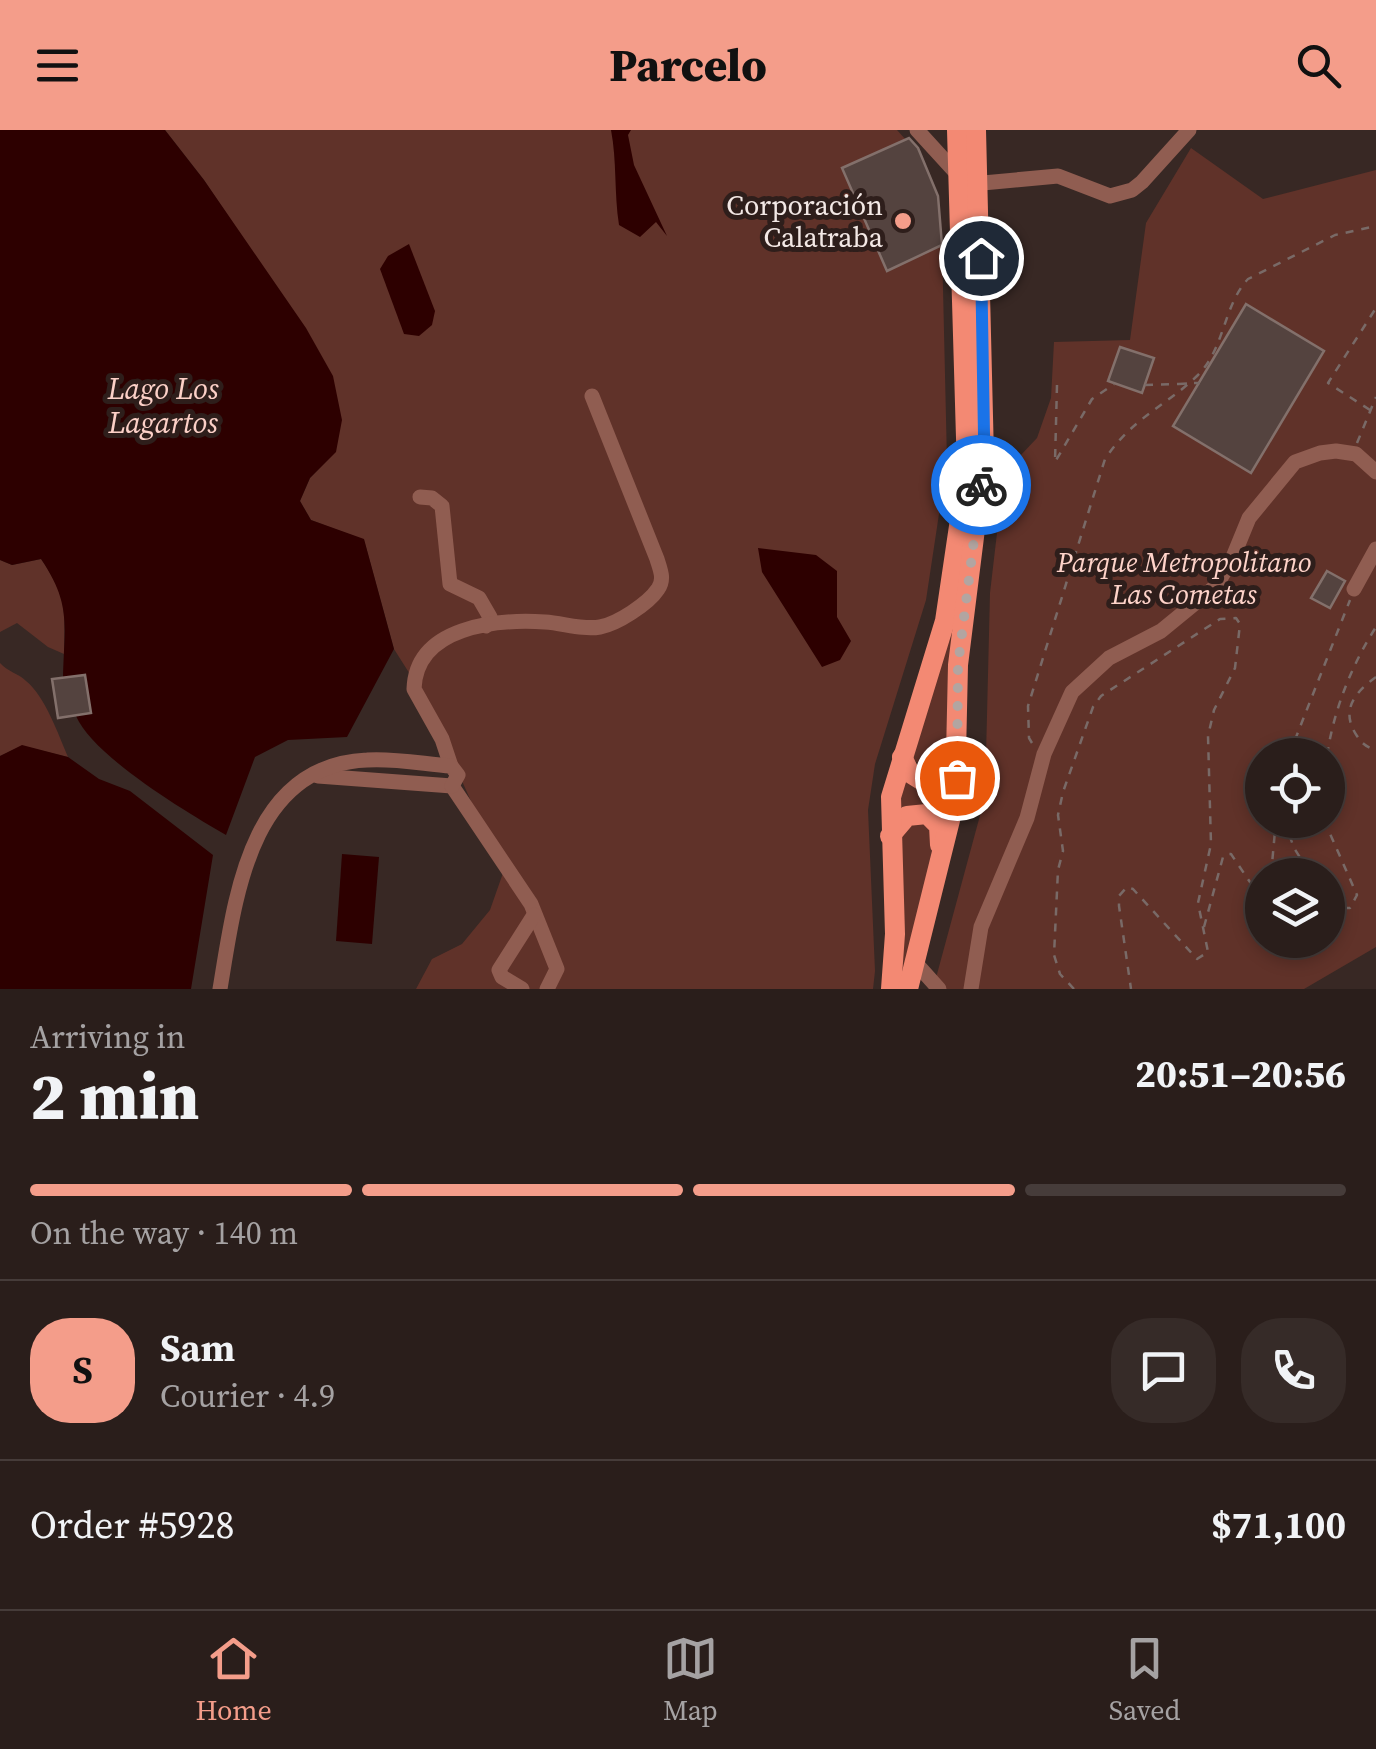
<!DOCTYPE html>
<meta charset="utf-8">
<style>
body{margin:0;font-family:"Source Serif 4",serif;background:#362b28;color:#f1f3f6;height:100vh;display:flex;flex-direction:column;font-size:38px;white-space:nowrap}
*{box-sizing:border-box;margin:0}
p{font-size:32px;color:#a5a2a3}
.icon{flex:none;width:55px;height:55px;fill:none;stroke:currentColor;stroke-width:2;stroke-linecap:round;stroke-linejoin:round}
.map{position:relative;height:859px;overflow:hidden}
.drawer{display:flex;flex-direction:column;background:#2a1e1b;flex:1}
.drawer>*{flex:none}
.tools{position:absolute;left:1245px;top:608px;display:grid;gap:20px}
.tools a{display:grid;place-items:center;width:100px;height:100px;border-radius:50%;background:#2a1e1b;box-shadow:0 5px 15px #0003,0 0 0 2px #463c3a;font-size:50px}
.pin{position:absolute;display:grid;place-items:center;width:85px;height:85px;color:#fff;margin:-42px;border:5px solid #fff;border-radius:50%;box-shadow:0 2px 10px #0007}
.courier{position:absolute;display:grid;place-items:center;width:100px;height:100px;margin:-50px;border:8px solid #1a73e8;border-radius:50%;background:#fff;color:#222;box-shadow:0 2px 12px #0007}
.summary em{font-style:normal;font-weight:800}
.summary div{display:flex;flex-direction:column-reverse}
.summary{display:flex;align-items:center;justify-content:space-between;height:170px;padding:0 30px}
h1{font-size:65px;font-weight:800;line-height:75px}
.bar{display:grid;grid-template-columns:repeat(4,1fr);gap:15px 10px;align-content:center;height:120px;padding:0 30px}
.bar i{height:12px;border-radius:8px;background:#463c3a}
.bar .active{background:#f49d8a}
.bar p{grid-column:span 4}
.line{display:flex;align-items:center;gap:25px;padding:0 30px;border-top:2px solid #463c3a}
.line div{flex:1}
.round{display:grid;place-items:center;flex:none;width:105px;height:105px;border-radius:40px;background:#362b28}
header{display:flex;justify-content:space-between;align-items:center;height:130px;padding:0 30px;background:#f49d8a;color:#111;font-size:45px;font-weight:800}
.dock{display:flex;justify-content:space-around;align-items:center;height:140px;border-top:2px solid #463c3a;background:#2a1e1b;font-size:28px;color:#a5a2a3}
.dock a{display:grid;justify-items:center;gap:5px}
.dock .active{color:#f49d8a}
.map>svg:first-child{display:block}
.green{fill:#603229;fill-rule:evenodd}
.water{fill:#2d0000}
.building{fill:#54433f;stroke:#83706b;stroke-width:2.5}
.lines{fill:none;stroke-linecap:round;stroke-linejoin:round}
.path{stroke:#796a67;stroke-width:2.5;stroke-dasharray:8 8;stroke-linecap:butt}
.minor{stroke:#905d51;stroke-width:15}
.major{stroke:#f38973;stroke-width:20}
.path-bridge{stroke:#796a67;stroke-width:2.5;stroke-dasharray:8 8;stroke-linecap:butt}
.done{stroke:#b2a5a1;stroke-width:10;stroke-dasharray:0 18}
.route{stroke:#1a73e8;stroke-width:12}
.poi-dot{fill:#f49d8a;stroke:#2e1e1b;stroke-width:4}
.labels{text-anchor:middle;stroke-width:10;stroke-linejoin:round;paint-order:stroke}
.poi-label{font-size:28px;fill:#f3e8e5;stroke:#2e1e1b;text-anchor:end}
.park-label{font-size:28px;font-style:italic;fill:#fed3c9;stroke:#2e1e1b}
.water-label{font-size:30px;font-style:italic;fill:#fcd0c7;stroke:#2e1e1b}
</style>
<header><svg class="icon" aria-label="menu" viewBox="0 0 24 24"><path d="M4 6h16M4 12h16M4 18h16"/></svg>Parcelo<svg class="icon" aria-label="search" viewBox="0 0 24 24"><circle cx="10" cy="10" r="6"/><path d="M15 15l6 6"/></svg></header>
<div class="map">
<svg width="1376" height="859" viewBox="0 0 1376 859">
<rect width="100%" height="100%" fill="#382824"/>
<g class="green">
<polygon points="165,0 897,0 906,10 942,115 947,331 926,470 875,634 868,680 875,841 873,859 416,859 432,829 462,814 490,780 503,743 425,568 394,519 364,410 311,390 300,371 310,348 336,321 248,116 204,50"/>
<path d="M1191 18 1263 69 1376 40V817L1304 859H933L985 667 990 463 1004 343 1037 308 1051 268 1054 212 1130 210 1146 93ZM1262 625H1328V690H1262ZM1262 745H1328V810H1262Z"/>
<polygon points="971,359 947,626 938,638 927,642 913,629"/>
<path d="M41 429C67 467 65 480 64 524L48 517 17 493 0 502V430L12 435Z"/>
<path d="M0 533C8 542 18 543 26 551 45 566 59 606 68 627L22 616 0 626Z"/>
<polygon points="903,642 951,649 943,693 895,687"/>
<polygon points="921,689 936,706 900,859 900,700"/>
</g>
<g class="water">
<path d="M0 0H165L204 50 306 198 333 246 342 290 336 322 310 348 300 371 311 390 364 409 394 519 347 607 288 610 255 627 226 705C186 682 93 626 76 586L91 582 85 545 63 548C64 495 72 475 41 429L12 435 0 430Z"/>
<path d="M611 0H631L628 5 634 35 667 106 656 92 640 107 619 95C614 63 617 31 611 0Z"/>
<polygon points="409,114 435,181 432,195 419,206 404,204 380,139 388,126"/>
<polygon points="758,418 816,425 837,441 837,487 851,511 840,530 822,537 762,442"/>
<polygon points="22,615 68,627 99,649 130,661 213,725 191,859 0,859 0,626"/>
<polygon points="342,724 379,727 372,814 336,811"/>
</g>
<g class="building">
<polygon points="909,8 918,18 938,66 942,115 887,141 842,38"/>
<polygon points="1246,174 1324,221 1251,343 1173,296"/>
<polygon points="1120,217 1154,228 1142,263 1108,251"/>
<polygon points="1327,441 1345,451 1330,478 1311,468"/>
<polygon points="85,545 91,583 58,588 52,549"/>
</g>
<g class="lines">
<g class="path">
<polyline points="1194,253 1200,253"/>
<polyline points="1057,255 1055,332 1092,269 1114,254"/>
<polyline points="1145,255 1179,254"/>
<polyline points="1370,280 1328,253 1376,178"/>
<polyline points="1357,313 1376,267"/>
<path d="M1376 547C1354 563 1340 581 1357 606 1363 615 1367 617 1376 620"/>
<path d="M1032 613 1029 608 1028 576 1105 329C1133 287 1165 277 1198 245 1225 218 1223 176 1248 149L1335 105 1376 96"/>
<polyline points="1289,625 1350,470"/>
<path d="M1327 625C1334 580 1351 536 1376 497"/>
<polyline points="1284,690 1294,718 1311,745"/>
<polyline points="1324,690 1357,765 1350,778 1343,778 1328,768"/>
<polyline points="1271,745 1276,690"/>
<polyline points="1204,797 1223,727 1227,724 1231,724 1258,764 1262,765"/>
<polyline points="1074,859 1060,844 1054,825 1058,740 1063,721 1058,685 1063,662 1093,577 1101,566 1220,489 1236,488 1240,494 1235,538 1214,580 1208,606 1211,714 1198,773 1208,822 1197,829 1133,759 1127,757 1119,766 1119,776 1131,859"/>
</g>
<g class="minor">
<polyline points="917,0 959,46 972,54 1058,46 1110,66 1132,60 1142,52 1189,0"/>
<polyline points="420,367 432,368 442,376 450,454 479,468 490,487 486,496"/>
<polyline points="1354,459 1376,419"/>
<path d="M451 636 442 609 414 559C416 496 497 489 545 492 563 493 582 500 600 497 617 494 648 474 658 459 665 449 660 439 657 429L592 266"/>
<polyline points="318,646 452,656"/>
<polyline points="452,656 531,774 557,839 547,859"/>
<polyline points="913,830 939,859"/>
<path d="M220 859C235 769 249 635 367 630 394 628 424 634 451 636L458 645 452 656"/>
<polyline points="522,859 502,847 499,840 534,785"/>
<polyline points="971,859 981,797 1027,688 1044,624 1072,562 1109,528 1161,501 1216,456 1233,427 1249,388 1295,332 1320,323 1336,321 1356,324 1376,342"/>
</g>
<g class="major">
<polyline points="902,627 910,643 926,653 946,646 957,629"/>
<polyline points="890,706 907,686 927,684 939,696 940,715"/>
<polyline points="891,859 895,804 891,667 945,491 967,342 957,0"/>
<polyline points="908,859 955,670 958,535 984,327 976,0"/>
</g>
<polyline class="path-bridge" points="1179,254 1194,253"/>
</g>
<g class="lines">
<polyline class="done" points="957,648 958,535 981,355"/>
<polyline class="route" points="981,355 984,305 981,128"/>
</g>
<circle class="poi-dot" cx="903" cy="91" r="10"/>
<g class="labels">
<g class="poi-label">
<text x="883" y="85">Corporación<tspan x="883" dy="32">Calatraba</tspan></text>
</g>
<g class="park-label">
<text x="1184" y="442">Parque Metropolitano<tspan x="1184" dy="32">Las Cometas</tspan></text>
</g>
<g class="water-label">
<text x="163" y="269">Lago Los<tspan x="163" dy="34">Lagartos</tspan></text>
</g>
</g>
</svg>
<div class="tools">
<a><svg class="icon" aria-label="locate" viewBox="0 0 24 24"><circle cx="12" cy="12" r="6"/><path d="M12 2v4M12 18v4M2 12h4M18 12h4"/></svg></a>
<a><svg class="icon" aria-label="layers" viewBox="0 0 24 24"><path d="M12 4l9 5-9 5-9-5zM3 14l9 5 9-5"/></svg></a>
</div>
<div class="pin" style="left:957px;top:648px;background:#ea580c"><svg class="icon" aria-label="bag" viewBox="0 0 24 24"><path d="M5 8h14l-1 12H6zM9 8a3 3 0 0 1 6 0"/></svg></div>
<div class="pin" style="left:981px;top:128px;background:#1f2937"><svg class="icon" aria-label="home" viewBox="0 0 24 24"><path d="M3 11l9-7 9 7M6 9v11h12V9"/></svg></div>
<div class="courier" style="left:981px;top:355px"><svg class="icon" aria-label="bike" viewBox="0 0 24 24"><circle cx="6" cy="16" r="4"/><circle cx="18" cy="16" r="4"/><path d="M6 16l4-8h5l3 8M10 8l3 8H6M13 5h3"/></svg></div>
</div>
<section class="drawer">
<div class="summary"><div><h1>2 min</h1><p>Arriving in</p></div><em>20:51–20:56</em></div>
<div class="bar"><i class="active"></i><i class="active"></i><i class="active"></i><i></i><p>On the way · 140 m</p></div>
<div class="line" style="height:180px"><b class="round" style="background:#f49d8a;color:#111">S</b><div><b>Sam</b><p>Courier · 4.9</p></div><a class="round"><svg class="icon" aria-label="chat" viewBox="0 0 24 24"><path d="M4 5h16v11H9l-5 4z"/></svg></a><a class="round"><svg class="icon" aria-label="phone" viewBox="0 0 24 24"><path d="M5 4h4l2 5-3 2q2 4 5 5l2-3 5 2v4C11 20 4 13 5 4z"/></svg></a></div>
<div class="line" style="height:130px"><div>Order #5928</div><b>$71,100</b></div>
</section>
<nav class="dock">
<a class="active"><svg class="icon" aria-label="home" viewBox="0 0 24 24"><path d="M3 11l9-7 9 7M6 9v11h12V9"/></svg>Home</a>
<a><svg class="icon" aria-label="map" viewBox="0 0 24 24"><path d="M3 6l6-2 6 2 6-2v14l-6 2-6-2-6 2zM9 4v14M15 6v14"/></svg>Map</a>
<a><svg class="icon" aria-label="saved" viewBox="0 0 24 24"><path d="M7 4h10v16l-5-4-5 4z"/></svg>Saved</a>
</nav>
